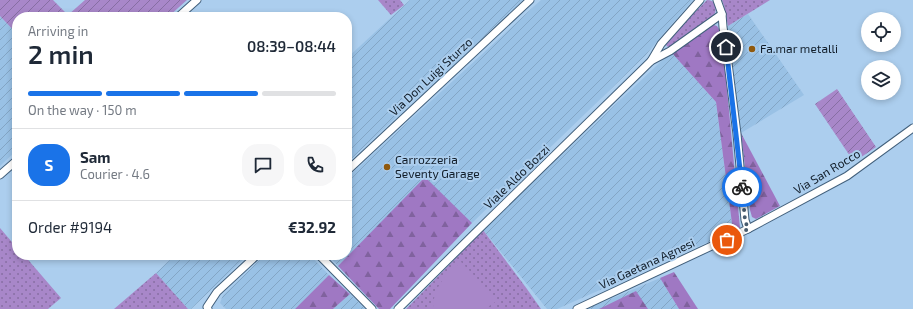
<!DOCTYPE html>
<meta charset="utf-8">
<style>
body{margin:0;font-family:"Exo 2",sans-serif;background:#f6f6f7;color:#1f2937;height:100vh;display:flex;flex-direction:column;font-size:15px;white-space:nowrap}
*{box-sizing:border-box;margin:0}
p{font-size:13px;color:#747a83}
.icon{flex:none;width:22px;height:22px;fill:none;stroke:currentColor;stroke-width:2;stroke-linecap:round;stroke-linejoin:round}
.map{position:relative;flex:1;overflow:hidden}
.details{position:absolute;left:12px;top:12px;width:340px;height:248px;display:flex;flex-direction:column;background:#fff;border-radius:16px;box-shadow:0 2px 6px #0003}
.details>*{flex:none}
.tools{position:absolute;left:861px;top:12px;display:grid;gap:8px}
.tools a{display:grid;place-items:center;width:40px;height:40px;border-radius:50%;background:#fff;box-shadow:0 2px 6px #0003;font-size:20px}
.pin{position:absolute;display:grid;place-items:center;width:34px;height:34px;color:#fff;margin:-17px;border:2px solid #fff;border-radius:50%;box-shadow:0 1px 4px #0007}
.courier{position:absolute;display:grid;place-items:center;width:40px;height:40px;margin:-20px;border:3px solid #1a73e8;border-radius:50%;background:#fff;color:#222;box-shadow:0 1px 5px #0007}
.summary em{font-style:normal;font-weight:600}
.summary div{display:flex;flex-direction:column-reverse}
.summary{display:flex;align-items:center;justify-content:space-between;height:68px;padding:0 16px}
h1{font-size:26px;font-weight:600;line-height:30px}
.bar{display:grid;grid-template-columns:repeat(4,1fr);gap:6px 4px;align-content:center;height:48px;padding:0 16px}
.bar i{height:5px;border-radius:3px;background:#e0e1e3}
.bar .selected{background:#1a73e8}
.bar p{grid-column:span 4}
.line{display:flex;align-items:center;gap:10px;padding:0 16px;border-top:1px solid #e0e1e3}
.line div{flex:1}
.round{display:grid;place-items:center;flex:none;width:42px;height:42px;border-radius:16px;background:#f6f6f7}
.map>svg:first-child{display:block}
.industrial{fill:url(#industrial-furrows)}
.grass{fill:url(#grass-dots)}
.forest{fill:url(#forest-firs)}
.garden{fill:url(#garden-furrows)}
.pitch{fill:#a887c9}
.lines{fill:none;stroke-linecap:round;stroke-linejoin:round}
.minor-casing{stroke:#42607c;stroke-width:9}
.minor{stroke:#fff;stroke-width:7}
.done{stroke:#475b6e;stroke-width:4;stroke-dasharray:0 7.2}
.route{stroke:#1a73e8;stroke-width:5}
.poi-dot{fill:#8f590e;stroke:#acceee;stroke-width:1.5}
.labels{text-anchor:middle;stroke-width:4;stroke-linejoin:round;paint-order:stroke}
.poi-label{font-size:12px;fill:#111d29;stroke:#acceee;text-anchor:start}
.street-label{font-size:12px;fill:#111d29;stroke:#acceee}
</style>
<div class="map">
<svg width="913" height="309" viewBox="0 0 913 309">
<defs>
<pattern id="industrial-furrows" width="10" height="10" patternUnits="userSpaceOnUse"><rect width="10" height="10" fill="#99c1e5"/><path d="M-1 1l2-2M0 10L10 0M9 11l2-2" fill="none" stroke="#83a5c4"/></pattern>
<pattern id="grass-dots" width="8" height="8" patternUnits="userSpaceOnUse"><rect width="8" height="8" fill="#a887c9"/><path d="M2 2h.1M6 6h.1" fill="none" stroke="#876ea3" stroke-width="1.8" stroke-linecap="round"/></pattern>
<pattern id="forest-firs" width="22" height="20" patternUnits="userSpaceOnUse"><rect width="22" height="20" fill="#9f78c3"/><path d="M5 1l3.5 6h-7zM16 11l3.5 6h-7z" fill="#80629e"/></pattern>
<pattern id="garden-furrows" width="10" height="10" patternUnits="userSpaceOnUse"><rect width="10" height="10" fill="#a887c9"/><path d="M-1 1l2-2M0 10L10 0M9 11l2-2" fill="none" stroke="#876ea3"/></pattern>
</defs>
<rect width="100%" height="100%" fill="#acceee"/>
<g class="industrial">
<polygon points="410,0 523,0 347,163 347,58"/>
<polygon points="541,0 693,0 664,33 645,56 472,223 425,178 338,266 328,255 347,255 347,178"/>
<polygon points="748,14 804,95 741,133 728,26"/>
<polygon points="0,16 17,34 17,150 0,166"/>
<polygon points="671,52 716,102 733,231 557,309 547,309 483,230"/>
<polygon points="175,255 248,255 191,309 188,309 156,273"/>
<polygon points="265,255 310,255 329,275 295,309 226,309 220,303 223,295"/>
<polygon points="660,278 679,309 587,309"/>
<polygon points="350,294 365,309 333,309"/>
</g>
<g class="grass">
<polygon points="378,0 400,0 404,5 391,15"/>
<path d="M707 0C715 0 718 8 714 15L672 46 668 47 666 45 667 41Z"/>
<polygon points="722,0 770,0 728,26 724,6"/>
<polygon points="0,228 17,248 17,255 24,255 61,298 48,309 0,309"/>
<polygon points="483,230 527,289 541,309 406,309"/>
<polygon points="156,273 188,309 114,309"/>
</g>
<g class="forest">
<polygon points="714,25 717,26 719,29 723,47 740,228 733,231 716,102 671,52 708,27"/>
<polygon points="741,133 780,206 756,219 752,217 750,210"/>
<polygon points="425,177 472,223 390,309 379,309 338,266"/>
<polygon points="674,272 698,309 679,309 660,278"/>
<polygon points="329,275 350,294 333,309 295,309"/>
<polygon points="636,291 648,309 599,309"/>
</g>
<g class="garden">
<polygon points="0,0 53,0 68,15 85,0 187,0 168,17 17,17 17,34 0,16"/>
<polygon points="837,89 876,147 854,162 815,104"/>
</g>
<path class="pitch" d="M461 262 498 300 485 309H433C433 287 445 275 461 262Z"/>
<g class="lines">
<g class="minor-casing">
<g id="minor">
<polyline points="717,0 722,14 723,27 726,47 737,134 745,220 748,229"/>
<polyline points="178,17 197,0"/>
<polyline points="651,61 661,44 700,0"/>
<polyline points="347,171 530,0"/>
<polyline points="0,175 17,160"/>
<polyline points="319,255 372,309"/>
<polyline points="208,309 207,307 217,292 257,255"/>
<polyline points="398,309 478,230 651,61 670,51 722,14"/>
<polyline points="577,309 748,229 847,176 913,128"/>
</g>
</g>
<use href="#minor" class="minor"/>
</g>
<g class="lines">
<polyline class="done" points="727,240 748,229 745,220 742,187"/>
<polyline class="route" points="726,47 742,187"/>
</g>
<g class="poi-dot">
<circle cx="752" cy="49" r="4"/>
<circle cx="387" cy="167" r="4"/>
</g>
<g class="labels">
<g class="poi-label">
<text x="760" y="53">Fa.mar metalli</text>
<text x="395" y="164">Carrozzeria<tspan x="395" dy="14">Seventy Garage</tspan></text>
</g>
<g class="street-label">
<text transform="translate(431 77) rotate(-43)" y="4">Via Don Luigi Sturzo</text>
<text transform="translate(827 172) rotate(-31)" y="4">Via San Rocco</text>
<text transform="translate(517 177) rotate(-44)" y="4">Viale Aldo Bozzi</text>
<text transform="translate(647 264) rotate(-25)" y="4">Via Gaetana Agnesi</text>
</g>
</g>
</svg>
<div class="tools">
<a><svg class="icon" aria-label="locate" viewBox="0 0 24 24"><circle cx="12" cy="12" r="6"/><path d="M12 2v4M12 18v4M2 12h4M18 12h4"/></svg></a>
<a><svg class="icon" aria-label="layers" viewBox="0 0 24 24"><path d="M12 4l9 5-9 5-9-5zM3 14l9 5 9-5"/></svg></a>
</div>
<div class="pin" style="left:727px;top:240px;background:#ea580c"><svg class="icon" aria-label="bag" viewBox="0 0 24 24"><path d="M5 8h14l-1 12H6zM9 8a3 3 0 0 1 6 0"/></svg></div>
<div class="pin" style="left:726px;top:47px;background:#1f2937"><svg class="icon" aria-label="home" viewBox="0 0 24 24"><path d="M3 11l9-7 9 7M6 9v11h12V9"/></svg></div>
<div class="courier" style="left:742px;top:187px"><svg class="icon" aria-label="bike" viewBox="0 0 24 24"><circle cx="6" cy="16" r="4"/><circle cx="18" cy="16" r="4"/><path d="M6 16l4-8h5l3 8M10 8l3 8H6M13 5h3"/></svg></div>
<section class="details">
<div class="summary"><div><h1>2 min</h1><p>Arriving in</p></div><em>08:39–08:44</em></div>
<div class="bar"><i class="selected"></i><i class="selected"></i><i class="selected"></i><i></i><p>On the way · 150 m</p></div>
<div class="line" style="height:72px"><b class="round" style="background:#1a73e8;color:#fff">S</b><div><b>Sam</b><p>Courier · 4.6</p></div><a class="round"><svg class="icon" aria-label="chat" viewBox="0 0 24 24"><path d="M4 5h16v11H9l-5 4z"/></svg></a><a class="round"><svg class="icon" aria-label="phone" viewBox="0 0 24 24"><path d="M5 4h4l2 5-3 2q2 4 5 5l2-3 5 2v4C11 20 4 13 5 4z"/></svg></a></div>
<div class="line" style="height:52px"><div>Order #9194</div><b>€32.92</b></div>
</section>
</div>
